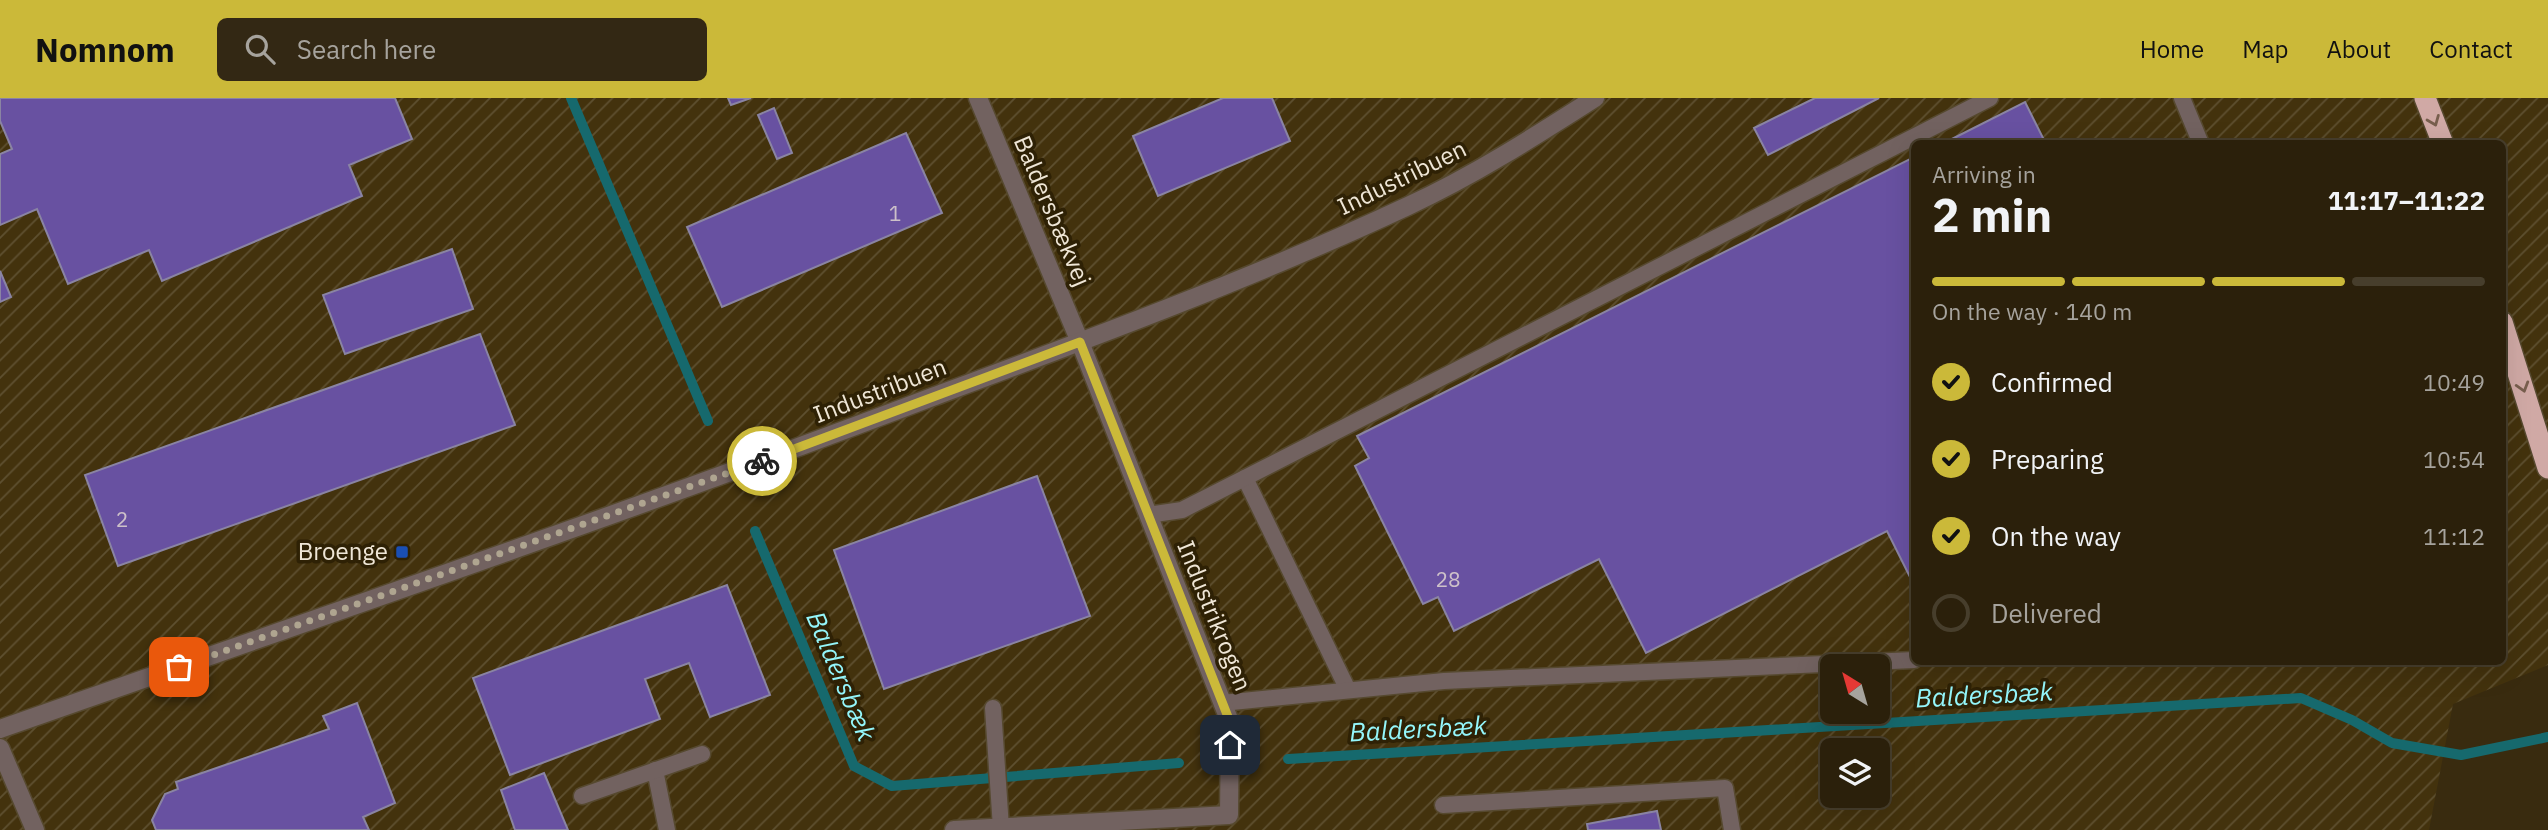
<!DOCTYPE html>
<meta charset="utf-8">
<style>
body{margin:0;font-family:"IBM Plex Sans",sans-serif;background:#332814;color:#f1f3f6;height:100vh;display:flex;flex-direction:column;font-size:26px;white-space:nowrap}
*{box-sizing:border-box;margin:0}
p{font-size:23px;color:#a6a39d}
.icon{flex:none;width:38px;height:38px;fill:none;stroke:currentColor;stroke-width:2;stroke-linecap:round;stroke-linejoin:round}
.map{position:relative;flex:1;overflow:hidden}
.details{position:absolute;left:1911px;top:42px;width:595px;height:525px;display:flex;flex-direction:column;background:#2b200b;border-radius:10px;box-shadow:0 7px 28px #0002,0 0 0 2px #473e2c}
.details>*{flex:none}
.needle{width:46px;rotate:323deg}
.tools{position:absolute;left:1820px;top:556px;display:grid;gap:14px}
.tools a{display:grid;place-items:center;width:70px;height:70px;border-radius:10px;background:#2b200b;box-shadow:0 7px 28px #0002,0 0 0 2px #473e2c;font-size:35px}
.pin{position:absolute;display:grid;place-items:center;width:60px;height:60px;color:#fff;margin:-30px;border-radius:14px;box-shadow:0 4px 10px #0006}
.courier{position:absolute;display:grid;place-items:center;width:70px;height:70px;margin:-35px;border:5px solid #cbb939;border-radius:50%;background:#fff;color:#222;box-shadow:0 2px 9px #0007}
.head em{font-style:normal;font-weight:700}
.head div{display:flex;flex-direction:column-reverse}
.head{display:flex;align-items:center;justify-content:space-between;height:119px;padding:0 21px}
h1{font-size:46px;font-weight:700;line-height:52px}
.bar{display:grid;grid-template-columns:repeat(4,1fr);gap:10px 7px;align-content:center;height:84px;padding:0 21px}
.bar i{height:9px;border-radius:5px;background:#473e2c}
.bar .selected{background:#cbb939}
.bar p{grid-column:span 4}
ol{padding:0 21px;list-style:none}
li{display:flex;align-items:center;gap:21px;height:77px}
li p{margin-inline-start:auto}
li .icon{padding:7px;border-radius:50%;background:#cbb939;color:#111;stroke-width:4}
li:last-child{color:#a6a39d}
li i{width:38px;height:38px;border:4px solid #473e2c;border-radius:50%}
header{display:flex;align-items:center;gap:42px;box-sizing:border-box;height:98px;padding:0 35px;background:#cbb939;color:#111}
header strong{font-size:33px}
nav{display:flex;gap:38px;margin-inline-start:auto;font-size:24px}
.search{width:490px;height:63px;background:#332814;display:flex;align-items:center;gap:18px;box-sizing:border-box;padding:0 24px;border-radius:10px;color:#a6a39d;font-size:26px}
.map>svg:first-child{display:block}
.industrial{fill:url(#industrial-furrows);fill-rule:evenodd}
.lines{fill:none;stroke-linecap:round;stroke-linejoin:round}
.stream{stroke:#16696d;stroke-width:10}
.building{fill:#6851a1;stroke:#8a84a3;stroke-width:2}
.service-casing{stroke:#56492f;stroke-width:19}
.minor-casing{stroke:#56492f;stroke-width:21}
.tertiary-casing{stroke:#56492f;stroke-width:21}
.motorway-casing{stroke:#56492f;stroke-width:24}
.service{stroke:#726260;stroke-width:16}
.minor{stroke:#726260;stroke-width:18}
.tertiary{stroke:#726260;stroke-width:18}
.motorway{stroke:#d0a9a5;stroke-width:21}
.oneway{stroke:#775e4d}
.done{stroke:#afa590;stroke-width:7;stroke-dasharray:0 12.6}
.route{stroke:#cbb939;stroke-width:9}
.transit-dot{fill:#1a4fb4;stroke:#2e2105;stroke-width:2.5}
.labels{text-anchor:middle;stroke-width:7;stroke-linejoin:round;paint-order:stroke}
.number-label{font-size:21px;fill:#cdc1c9}
.street-label{font-size:24px;fill:#efe6d6;stroke:#2e2105}
.poi-label{font-size:24px;fill:#efe6d6;stroke:#2e2105;text-anchor:end}
.water-label{font-size:26px;font-style:italic;fill:#94f6fb;stroke:#2e2105}
</style>
<header>
<strong>Nomnom</strong>
<div class="search"><svg class="icon" aria-label="search" viewBox="0 0 24 24"><circle cx="10" cy="10" r="6"/><path d="M15 15l6 6"/></svg>Search here</div>
<nav><a>Home</a><a>Map</a><a>About</a><a>Contact</a></nav>
</header>
<div class="map">
<svg width="2548" height="732" viewBox="0 0 2548 732">
<defs>
<pattern id="industrial-furrows" width="10" height="10" patternUnits="userSpaceOnUse" patternTransform="scale(1.75)"><rect width="10" height="10" fill="#43320d"/><path d="M-1 1l2-2M0 10L10 0M9 11l2-2" fill="none" stroke="#5e5030"/></pattern>
</defs>
<rect width="100%" height="100%" fill="#392b0f"/>
<path class="industrial" d="M0 0H2548V567L2453 606 2429 732H0ZM1914 46H2502V564H1914ZM1832 569H1878V614H1832ZM1832 653H1878V698H1832Z"/>
<g class="lines">
<g class="stream">
<polyline points="571,0 708,323"/>
<polyline points="755,433 854,668 892,688 1179,665"/>
<polyline points="1288,661 2301,600 2352,622 2392,645 2461,657 2548,639"/>
</g>
</g>
<g class="building">
<polygon points="0,0 395,0 412,41 349,67 362,98 162,183 149,152 68,186 37,111 0,127 0,56 12,51 0,23"/>
<polygon points="728,0 751,0 731,7"/>
<polygon points="1223,0 1272,0 1290,43 1158,98 1133,38"/>
<polygon points="1815,0 1879,0 1768,57 1754,30"/>
<polygon points="2025,4 2046,46 1942,46"/>
<polygon points="774,10 792,55 777,61 758,17"/>
<polygon points="906,35 942,115 722,209 687,129"/>
<polygon points="1914,59 1914,487 1887,433 1646,555 1599,461 1454,533 1438,499 1423,506 1355,368 1369,360 1357,338"/>
<polygon points="452,151 473,211 345,256 323,197"/>
<polygon points="0,173 11,199 0,204"/>
<polygon points="480,236 515,327 118,468 85,377"/>
<polygon points="1037,378 1090,518 884,591 834,452"/>
<polygon points="727,487 770,597 710,619 689,565 645,581 660,621 510,677 473,580"/>
<polygon points="357,605 395,705 363,719 369,732 156,732 152,722 165,696 178,691 176,684 329,631 323,618"/>
<polygon points="544,675 568,732 515,732 501,692"/>
<polygon points="1657,713 1661,732 1588,732 1587,726"/>
</g>
<g class="lines">
<g class="service-casing">
<g id="service">
<polyline points="2182,0 2201,46"/>
<polyline points="1245,380 1348,592"/>
<polyline points="1148,417 1182,412 1990,0"/>
<polyline points="1222,605 1444,583 1914,562"/>
<polyline points="993,610 1001,730"/>
<polyline points="655,672 667,732"/>
<polyline points="582,698 702,656"/>
<polyline points="1443,707 1725,690 1732,732"/>
</g>
</g>
<g class="minor-casing">
<g id="minor">
<polyline points="0,650 35,732"/>
<polyline points="954,732 1229,717 1230,624 1080,244 978,0"/>
</g>
</g>
<g class="tertiary-casing">
<path id="tertiary" d="M0 631C312 522 626 415 935 298 1094 239 1254 180 1408 108 1473 78 1534 39 1595 0"/>
</g>
<g class="motorway-casing">
<g id="motorway">
<polyline points="2425,0 2443,46"/>
<polyline points="2502,224 2548,370"/>
</g>
</g>
<use href="#service" class="service"/>
<use href="#minor" class="minor"/>
<use href="#tertiary" class="tertiary"/>
<use href="#motorway" class="motorway"/>
</g>
<defs><path id="oneway-chevron" d="M-2-3.5L2.5 0L-2 3.5" fill="none" stroke-width="1.6" stroke-linecap="round" stroke-linejoin="round" transform="scale(1.75)"/></defs>
<g class="oneway">
<use href="#oneway-chevron" transform="translate(2434 23) rotate(68)"/>
<use href="#oneway-chevron" transform="translate(2523 289) rotate(73)"/>
</g>
<g class="lines">
<polyline class="done" points="179,569 762,363"/>
<polyline class="route" points="762,363 1080,244 1230,624 1230,647"/>
</g>
<rect class="transit-dot" x="395" y="447" width="14" height="14" rx="3.5"/>
<g class="labels">
<g class="number-label">
<text x="895" y="123">1</text>
<text x="122" y="429">2</text>
<text x="1448" y="489">28</text>
</g>
<g class="street-label">
<text transform="translate(1402 80) rotate(-26)" y="8">Industribuen</text>
<text transform="translate(1052 113) rotate(67)" y="8">Baldersbækvej</text>
<text transform="translate(880 293) rotate(-21)" y="8">Industribuen</text>
<text transform="translate(1214 518) rotate(68)" y="8">Industrikrogen</text>
</g>
<g class="poi-label">
<text x="388" y="462">Broenge</text>
</g>
<g class="water-label">
<text transform="translate(841 578) rotate(67)" y="9">Baldersbæk</text>
<text transform="translate(1984 597) rotate(-3)" y="9">Baldersbæk</text>
<text transform="translate(1418 631) rotate(-3)" y="9">Baldersbæk</text>
</g>
</g>
</svg>
<div class="tools">
<a><svg class="needle" viewBox="-14 -14 28 28"><path d="M0-13l5 13h-10z" fill="#e53935"/><path d="M0 13l5-13h-10z" fill="#a6a39d"/></svg></a>
<a><svg class="icon" aria-label="layers" viewBox="0 0 24 24"><path d="M12 4l9 5-9 5-9-5zM3 14l9 5 9-5"/></svg></a>
</div>
<div class="pin" style="left:179px;top:569px;background:#ea580c"><svg class="icon" aria-label="bag" viewBox="0 0 24 24"><path d="M5 8h14l-1 12H6zM9 8a3 3 0 0 1 6 0"/></svg></div>
<div class="pin" style="left:1230px;top:647px;background:#1f2937"><svg class="icon" aria-label="home" viewBox="0 0 24 24"><path d="M3 11l9-7 9 7M6 9v11h12V9"/></svg></div>
<div class="courier" style="left:762px;top:363px"><svg class="icon" aria-label="bike" viewBox="0 0 24 24"><circle cx="6" cy="16" r="4"/><circle cx="18" cy="16" r="4"/><path d="M6 16l4-8h5l3 8M10 8l3 8H6M13 5h3"/></svg></div>
<section class="details">
<div class="head"><div><h1>2 min</h1><p>Arriving in</p></div><em>11:17–11:22</em></div>
<div class="bar"><i class="selected"></i><i class="selected"></i><i class="selected"></i><i></i><p>On the way · 140 m</p></div>
<ol>
<li><svg class="icon" aria-label="check" viewBox="0 0 24 24"><path d="M5 12l5 5 9-10"/></svg>Confirmed<p>10:49</p></li>
<li><svg class="icon" aria-label="check" viewBox="0 0 24 24"><path d="M5 12l5 5 9-10"/></svg>Preparing<p>10:54</p></li>
<li><svg class="icon" aria-label="check" viewBox="0 0 24 24"><path d="M5 12l5 5 9-10"/></svg>On the way<p>11:12</p></li>
<li><i></i>Delivered</li>
</ol>
</section>
</div>
